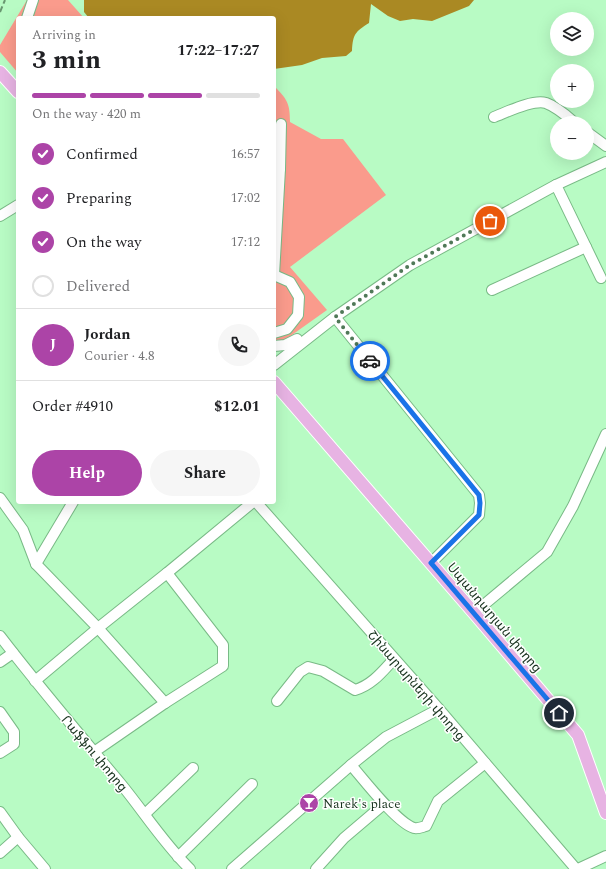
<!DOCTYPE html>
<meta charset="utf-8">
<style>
body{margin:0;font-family:Spectral,"Noto Sans Armenian",serif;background:#f6f6f6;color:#202124;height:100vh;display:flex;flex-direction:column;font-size:15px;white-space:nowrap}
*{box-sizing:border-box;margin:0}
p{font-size:13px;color:#757577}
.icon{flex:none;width:22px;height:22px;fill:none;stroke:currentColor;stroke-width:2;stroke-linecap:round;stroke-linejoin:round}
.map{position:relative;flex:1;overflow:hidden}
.panel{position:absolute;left:16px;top:16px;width:260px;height:488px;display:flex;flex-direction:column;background:#fff;border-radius:4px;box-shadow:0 4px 16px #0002}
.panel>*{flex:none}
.tools{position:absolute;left:550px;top:12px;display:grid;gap:8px}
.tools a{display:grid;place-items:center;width:44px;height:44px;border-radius:50%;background:#fff;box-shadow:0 4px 16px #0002;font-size:20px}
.pin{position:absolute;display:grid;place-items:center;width:34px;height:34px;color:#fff;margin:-17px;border:2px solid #fff;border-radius:50%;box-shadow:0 1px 4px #0007}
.courier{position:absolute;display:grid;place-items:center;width:40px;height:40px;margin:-20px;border:3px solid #1a73e8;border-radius:50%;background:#fff;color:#222;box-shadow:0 1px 5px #0007}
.summary em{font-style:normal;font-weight:700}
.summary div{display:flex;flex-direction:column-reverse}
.summary{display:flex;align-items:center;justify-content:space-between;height:68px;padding:0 16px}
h1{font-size:26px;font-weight:700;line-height:30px}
.bar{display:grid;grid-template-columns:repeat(4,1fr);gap:6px 4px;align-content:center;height:48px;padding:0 16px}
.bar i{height:5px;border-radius:3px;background:#e0e0e0}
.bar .current{background:#ac44a7}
.bar p{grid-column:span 4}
.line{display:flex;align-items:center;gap:10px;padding:0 16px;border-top:1px solid #e0e0e0}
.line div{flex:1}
.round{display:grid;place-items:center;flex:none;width:42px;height:42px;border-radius:21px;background:#f6f6f6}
ol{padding:0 16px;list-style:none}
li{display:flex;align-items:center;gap:12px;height:44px}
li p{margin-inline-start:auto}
li .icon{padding:4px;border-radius:50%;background:#ac44a7;color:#fff;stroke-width:4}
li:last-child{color:#757577}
li i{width:22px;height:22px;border:2px solid #e0e0e0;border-radius:50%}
.primary-button{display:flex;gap:8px;margin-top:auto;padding:8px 16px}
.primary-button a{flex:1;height:46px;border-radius:24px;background:#ac44a7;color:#fff;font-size:16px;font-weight:700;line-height:46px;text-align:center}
.primary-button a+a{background:#f6f6f6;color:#202124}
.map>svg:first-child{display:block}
.green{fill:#fa9b8c}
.water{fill:#aa8923}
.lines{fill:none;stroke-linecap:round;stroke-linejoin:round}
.minor-casing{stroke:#79ba86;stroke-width:12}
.major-casing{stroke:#fff;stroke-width:14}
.minor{stroke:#fff;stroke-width:10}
.major{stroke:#e7b3e3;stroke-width:12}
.rail{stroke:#689670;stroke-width:2;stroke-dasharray:6 3;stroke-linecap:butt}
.done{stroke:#507958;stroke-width:4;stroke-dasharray:0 7.2}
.route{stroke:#1a73e8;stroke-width:5}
.labels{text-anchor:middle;stroke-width:3;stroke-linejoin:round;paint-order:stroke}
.street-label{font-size:13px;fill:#18331e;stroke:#fff}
.poi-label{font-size:13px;fill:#18331e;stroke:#fff;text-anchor:start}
</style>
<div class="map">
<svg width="606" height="869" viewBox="0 0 606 869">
<rect width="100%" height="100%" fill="#b8fbc4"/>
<g class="green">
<polygon points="27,0 68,0 84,18 18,18 18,73 0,52 0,45"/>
<path d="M274 86C287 99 290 103 290 122L321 139H343L386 195 290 267 327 310 282 342H274Z"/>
</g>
<path class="water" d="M84 0H474L469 6 432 21 413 19 400 21 388 16 371 4 369 23C355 32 353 34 352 51L346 56 322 58 302 65 274 69V18H89L84 12Z"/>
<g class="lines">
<g class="minor-casing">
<g id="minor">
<polyline points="27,18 33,0"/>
<path d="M494 117C507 112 533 99 546 103 557 107 567 116 575 123"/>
<polyline points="587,132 606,146"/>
<polyline points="274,169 280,169 274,275"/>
<polyline points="280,169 281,124"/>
<polyline points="556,185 601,278"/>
<polyline points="0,216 18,205"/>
<polyline points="274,275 290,282 299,297 298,315 287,329 274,333"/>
<polyline points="492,290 586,247"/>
<polyline points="335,317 479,495 480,503 479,515 431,563"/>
<polyline points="274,346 285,345 297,339"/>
<polyline points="274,365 335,317 410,265 556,185 606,162"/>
<polyline points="0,498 23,530 36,564 98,628 165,703"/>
<polyline points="256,502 439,709 576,869"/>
<polyline points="36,564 73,502"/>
<polyline points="474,613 547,552 573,506 606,434"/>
<path d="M0 636C39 687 80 735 121 784 144 812 164 844 190 869"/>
<polyline points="0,662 13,653"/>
<polyline points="35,681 98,628 167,573"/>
<path d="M277 701 300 672 308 667 323 671 355 690C372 685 382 672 394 659"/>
<polyline points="0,712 14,732 14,744 0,753"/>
<polyline points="94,752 165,703 223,666 223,645 167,573 253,502"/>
<path d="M351 765C364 780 397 823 414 828 418 829 422 827 426 826L438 801 485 763"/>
<polyline points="0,812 18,837 45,869"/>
<polyline points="145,814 193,768"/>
<polyline points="0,853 18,837"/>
<polyline points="178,857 252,784"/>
<polyline points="232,869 351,765 386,737 439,709"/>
<polyline points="316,869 344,838 384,804"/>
<polyline points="578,869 606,856"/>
</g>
</g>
<g class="major-casing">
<g id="major">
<polyline points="0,72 18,92"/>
<polyline points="274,382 474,613 578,735 606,813"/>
</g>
</g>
<use href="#minor" class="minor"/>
<use href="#major" class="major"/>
<polyline class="rail" points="0,12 5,0"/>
</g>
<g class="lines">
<polyline class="done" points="370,361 335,317 410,265 490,221"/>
<polyline class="route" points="370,361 479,495 480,503 479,515 431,563 559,713"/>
</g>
<defs>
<g id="bar-disc" transform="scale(1)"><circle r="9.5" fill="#ac44a7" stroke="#fff"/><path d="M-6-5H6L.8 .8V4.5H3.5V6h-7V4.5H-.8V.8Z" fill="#fff"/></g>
</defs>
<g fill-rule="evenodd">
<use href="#bar-disc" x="309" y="803"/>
</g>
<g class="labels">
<g class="street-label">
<text transform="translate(495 617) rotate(50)" y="5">Սպանդարյան փողոց</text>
<text transform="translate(417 685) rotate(49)" y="5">Շինարարների փողոց</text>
<text transform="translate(95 753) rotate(50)" y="5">Րաֆֆու փողոց</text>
</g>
<g class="poi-label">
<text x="323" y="808">Narek's place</text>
</g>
</g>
</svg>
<div class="tools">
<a><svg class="icon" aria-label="layers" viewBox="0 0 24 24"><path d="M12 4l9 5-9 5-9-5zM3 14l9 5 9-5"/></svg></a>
<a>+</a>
<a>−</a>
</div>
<div class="pin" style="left:490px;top:221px;background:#ea580c"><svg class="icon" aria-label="bag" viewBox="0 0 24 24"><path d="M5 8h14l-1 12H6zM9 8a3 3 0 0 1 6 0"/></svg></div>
<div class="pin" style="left:559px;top:713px;background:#1f2937"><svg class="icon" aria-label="home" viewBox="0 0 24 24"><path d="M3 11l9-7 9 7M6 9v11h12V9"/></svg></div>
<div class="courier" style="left:370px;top:361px"><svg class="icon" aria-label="car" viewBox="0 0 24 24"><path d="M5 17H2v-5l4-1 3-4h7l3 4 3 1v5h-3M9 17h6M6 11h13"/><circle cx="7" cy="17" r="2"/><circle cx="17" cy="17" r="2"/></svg></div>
<section class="panel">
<div class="summary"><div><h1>3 min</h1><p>Arriving in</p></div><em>17:22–17:27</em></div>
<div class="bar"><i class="current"></i><i class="current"></i><i class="current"></i><i></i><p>On the way · 420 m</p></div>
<ol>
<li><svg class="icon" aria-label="check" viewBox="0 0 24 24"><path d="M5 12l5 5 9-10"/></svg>Confirmed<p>16:57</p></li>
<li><svg class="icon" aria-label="check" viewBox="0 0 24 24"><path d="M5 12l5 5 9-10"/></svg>Preparing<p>17:02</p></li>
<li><svg class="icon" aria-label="check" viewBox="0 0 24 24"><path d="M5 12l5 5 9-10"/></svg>On the way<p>17:12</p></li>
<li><i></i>Delivered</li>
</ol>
<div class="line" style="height:72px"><b class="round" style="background:#ac44a7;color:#fff">J</b><div><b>Jordan</b><p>Courier · 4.8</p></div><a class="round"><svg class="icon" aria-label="phone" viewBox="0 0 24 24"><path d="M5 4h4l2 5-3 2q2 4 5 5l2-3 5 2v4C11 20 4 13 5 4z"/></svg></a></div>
<div class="line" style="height:52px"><div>Order #4910</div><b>$12.01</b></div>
<div class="primary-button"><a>Help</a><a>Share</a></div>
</section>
</div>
